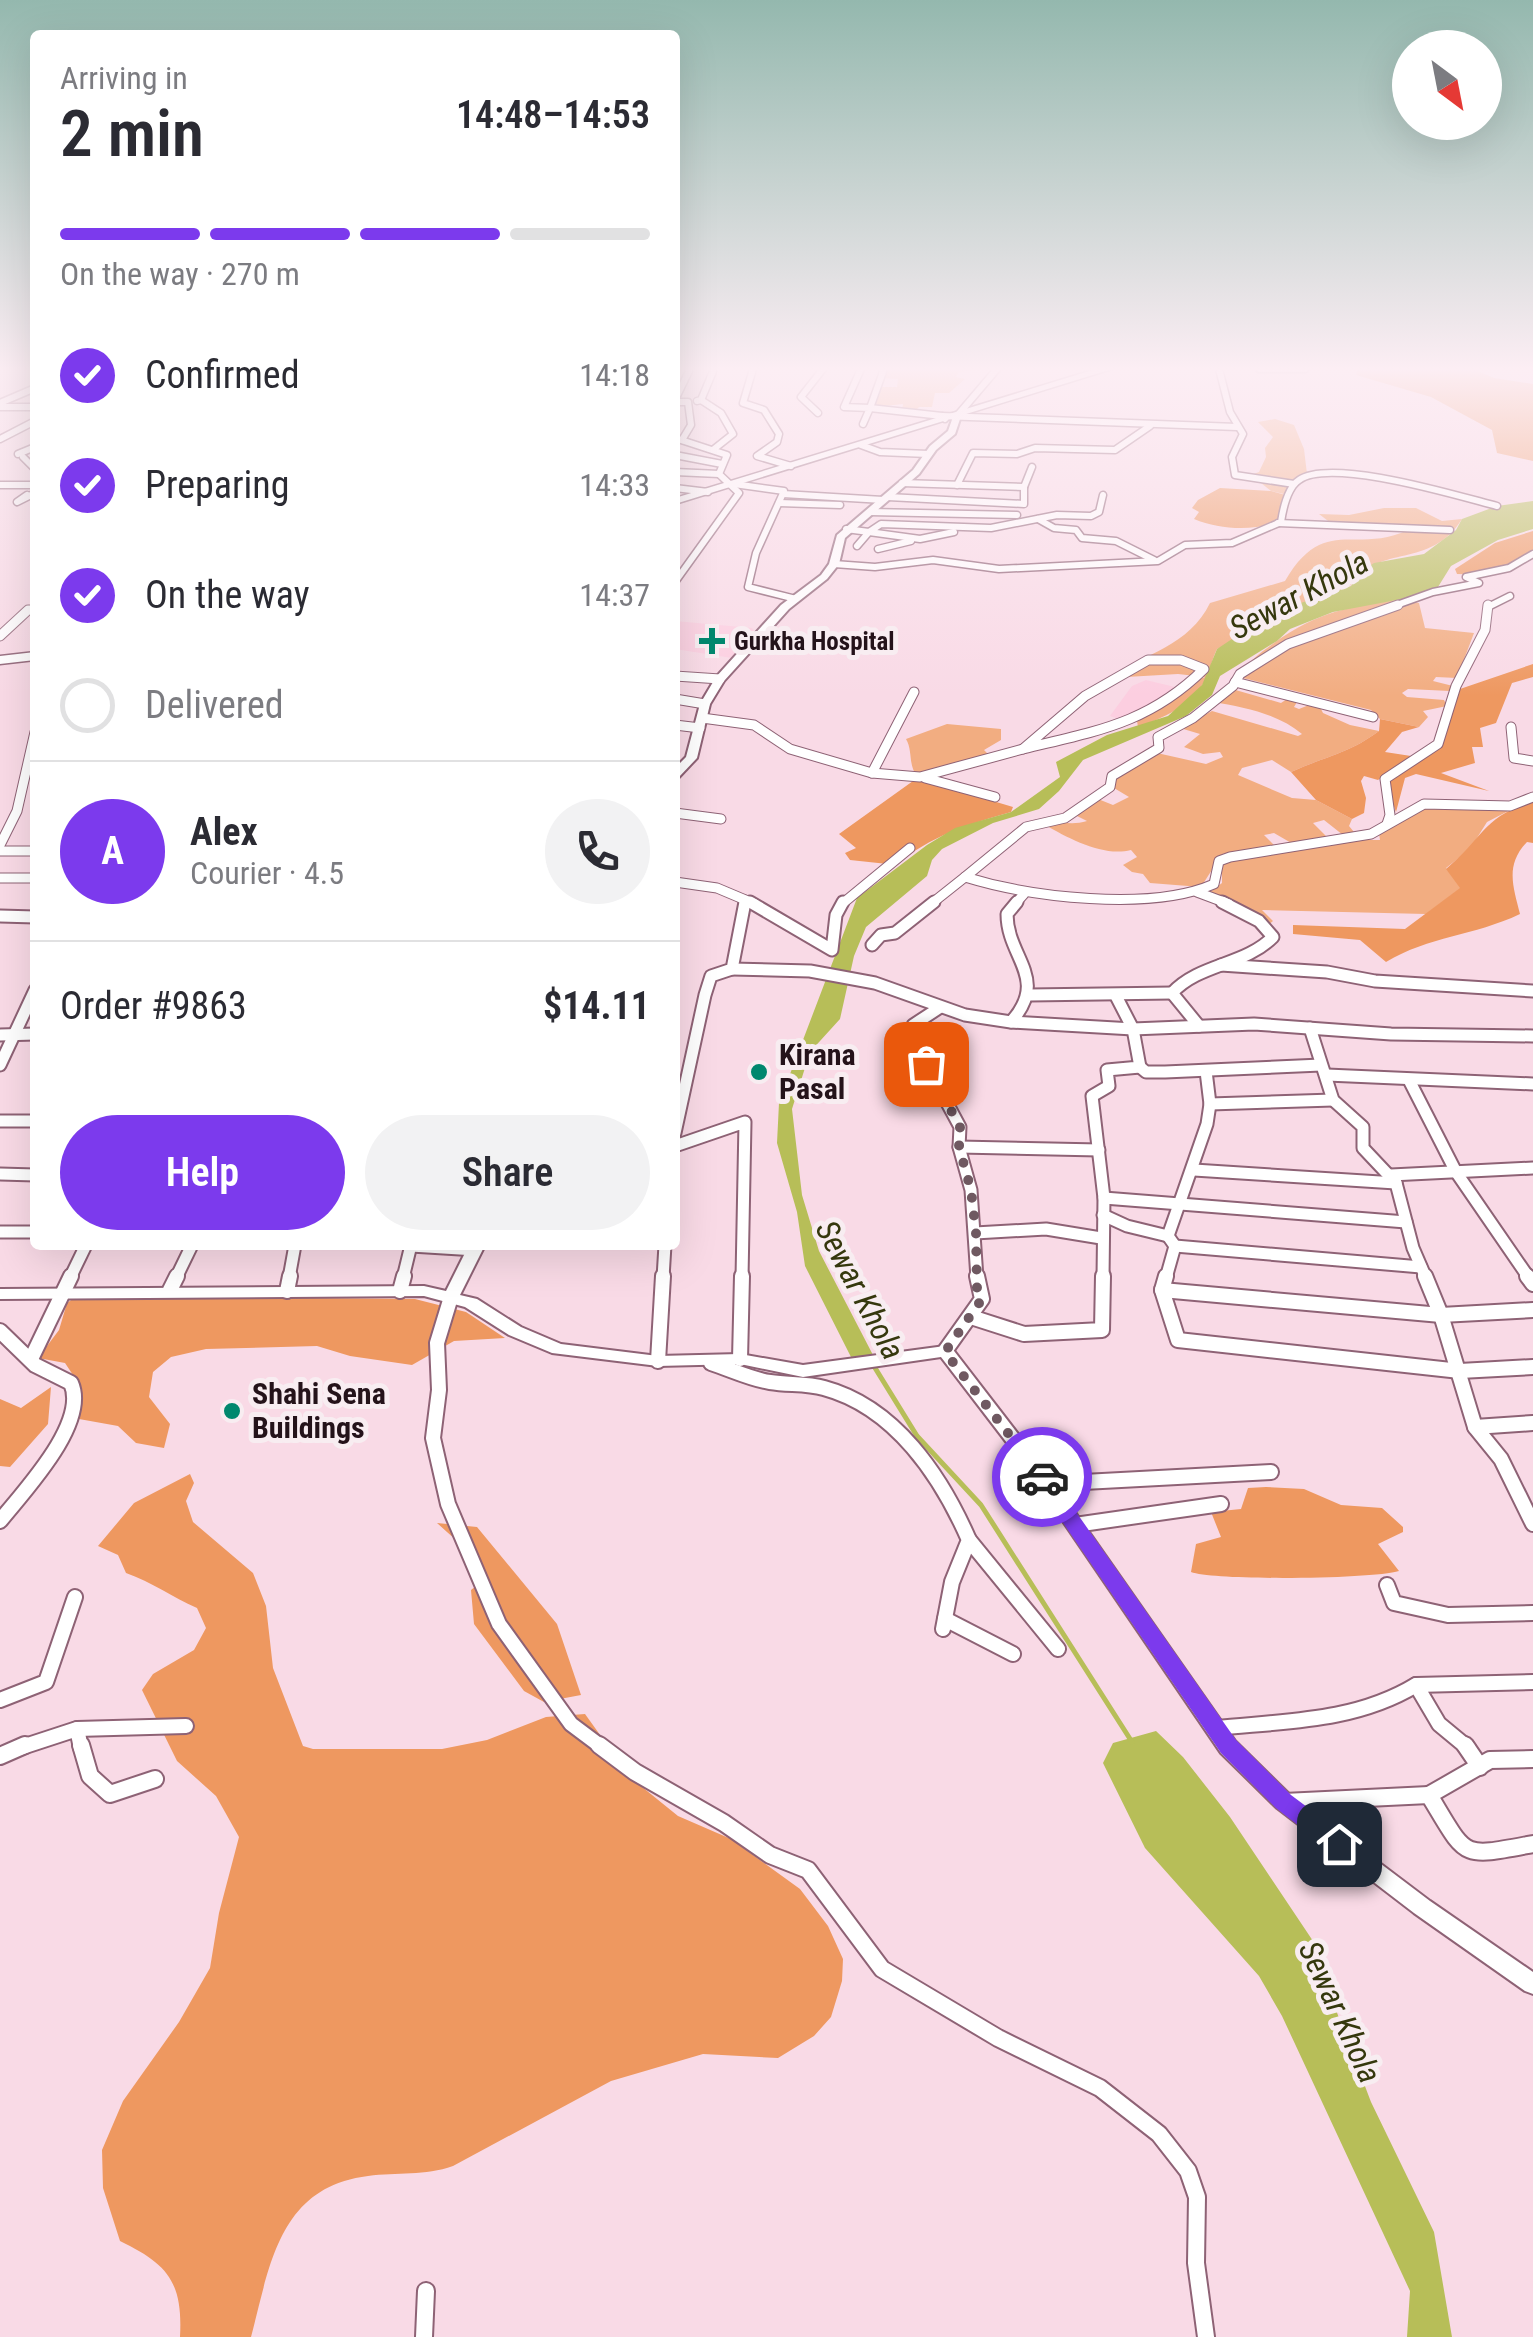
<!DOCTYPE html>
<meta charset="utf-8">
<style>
body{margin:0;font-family:"Roboto Condensed",sans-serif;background:#f2f2f3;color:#2b2b33;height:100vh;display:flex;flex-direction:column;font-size:38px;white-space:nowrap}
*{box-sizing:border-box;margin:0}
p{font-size:32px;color:#7c7c81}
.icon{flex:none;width:55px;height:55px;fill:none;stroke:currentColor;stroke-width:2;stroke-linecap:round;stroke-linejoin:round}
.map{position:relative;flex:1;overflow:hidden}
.side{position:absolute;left:30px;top:30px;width:650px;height:1220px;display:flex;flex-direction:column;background:#fff;border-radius:10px;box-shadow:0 10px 40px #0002}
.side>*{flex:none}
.needle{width:65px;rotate:148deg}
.tools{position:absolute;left:1392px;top:30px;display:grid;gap:20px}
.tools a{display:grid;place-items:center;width:110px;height:110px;border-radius:50%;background:#fff;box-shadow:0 10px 40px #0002;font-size:50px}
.pin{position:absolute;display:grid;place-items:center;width:85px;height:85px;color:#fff;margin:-42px;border-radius:20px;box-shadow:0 5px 15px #0006}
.courier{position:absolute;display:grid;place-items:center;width:100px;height:100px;margin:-50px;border:8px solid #7c3aed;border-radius:50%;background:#fff;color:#222;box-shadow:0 2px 12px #0007}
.head em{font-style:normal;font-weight:600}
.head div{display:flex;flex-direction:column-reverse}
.head{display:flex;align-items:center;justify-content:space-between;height:170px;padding:0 30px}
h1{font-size:65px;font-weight:600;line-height:75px}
.bar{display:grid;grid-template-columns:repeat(4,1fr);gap:15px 10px;align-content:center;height:120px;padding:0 30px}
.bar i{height:12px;border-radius:8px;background:#e1e1e2}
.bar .selected{background:#7c3aed}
.bar p{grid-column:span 4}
.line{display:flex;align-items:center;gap:25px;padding:0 30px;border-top:2px solid #e1e1e2}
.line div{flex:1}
.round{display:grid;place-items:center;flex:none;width:105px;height:105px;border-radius:52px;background:#f2f2f3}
ol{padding:0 30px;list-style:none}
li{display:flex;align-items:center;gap:30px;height:110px}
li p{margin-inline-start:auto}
li .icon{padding:10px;border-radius:50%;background:#7c3aed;color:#fff;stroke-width:4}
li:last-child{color:#7c7c81}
li i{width:55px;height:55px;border:5px solid #e1e1e2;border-radius:50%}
.button{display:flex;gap:20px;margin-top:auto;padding:20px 30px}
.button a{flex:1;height:115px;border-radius:60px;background:#7c3aed;color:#fff;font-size:40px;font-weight:600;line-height:115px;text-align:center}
.button a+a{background:#f2f2f3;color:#2b2b33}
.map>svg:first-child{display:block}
.built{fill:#fccee0}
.green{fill:#f2ad81}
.forest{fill:#ee9860}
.water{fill:#b7be58}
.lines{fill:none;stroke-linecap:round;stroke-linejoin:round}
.stream{stroke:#b7be58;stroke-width:5}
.minor-far4-casing{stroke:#8e6275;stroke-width:9}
.minor-far3-casing{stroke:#8e6275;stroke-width:11}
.minor-far2-casing{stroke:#8e6275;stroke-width:15}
.minor-far1-casing{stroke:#8e6275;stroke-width:18}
.minor-casing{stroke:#8e6275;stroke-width:20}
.tertiary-casing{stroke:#8e6275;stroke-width:4}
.primary-casing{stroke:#8e6275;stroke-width:3}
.minor-far4{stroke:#fff;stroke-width:6}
.minor-far3{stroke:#fff;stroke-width:9}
.minor-far2{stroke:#fff;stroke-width:11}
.minor-far1{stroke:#fff;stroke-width:14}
.minor{stroke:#fff;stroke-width:16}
.tertiary{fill:#fff;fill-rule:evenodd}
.primary{fill:#fff;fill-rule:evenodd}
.route{fill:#7c3aed}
.done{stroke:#6f5961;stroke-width:10;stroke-dasharray:0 18}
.poi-dot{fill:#00886e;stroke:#f8edf1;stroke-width:4}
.labels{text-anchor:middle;stroke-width:10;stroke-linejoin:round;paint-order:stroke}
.far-poi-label{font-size:25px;font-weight:bold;fill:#24131a;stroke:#f8edf1;text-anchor:start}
.poi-label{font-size:30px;font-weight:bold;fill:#24131a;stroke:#f8edf1;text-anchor:start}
.water-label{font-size:32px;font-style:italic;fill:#35380d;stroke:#f8edf1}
</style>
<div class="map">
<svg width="1533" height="2337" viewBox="0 0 1533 2337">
<rect width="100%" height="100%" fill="#f9dae6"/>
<g class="built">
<polygon points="675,621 752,628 756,633 732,658 675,649"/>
<polygon points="1146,680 1179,688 1165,704 1137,721 1129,723 1110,716 1132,686"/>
</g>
<g class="green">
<polygon points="905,369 983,369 959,372 956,377 965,379 949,393 935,393 932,407 919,407 915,411 902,410 903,404 875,407 871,404 878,387 897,387 898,379 882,378 886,371"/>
<polygon points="1275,419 1294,425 1304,449 1307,474 1288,495 1271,491 1251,475 1259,472 1266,457 1265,448 1273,437 1258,422"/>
<path d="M1384 508H1416L1442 521 1462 519C1430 570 1379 543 1351 585L1217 649C1212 659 1210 671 1205 680 1192 706 1163 718 1138 727L1137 721 1165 704 1179 688 1205 677 1178 674 1109 678C1146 653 1189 646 1210 603L1285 581C1324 514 1355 555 1408 530L1336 527 1319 514 1349 515Z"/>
<path d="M1402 599 1419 603 1425 628 1474 633 1457 678 1436 677 1433 681 1453 686 1450 691 1408 689 1402 693 1407 697 1444 700 1447 706 1423 711 1428 717 1419 727 1380 719 1371 710 1243 678C1248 660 1260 653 1274 643 1319 611 1348 607 1402 599Z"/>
<path d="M1232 689 1281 703 1287 699 1297 702 1294 707 1299 709 1309 705 1320 707 1323 713 1350 725 1379 731C1348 754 1326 756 1291 772L1272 760 1242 768 1238 775 1292 798 1316 800 1352 819 1349 826 1354 832 1343 835 1324 820 1313 823 1328 838 1293 844 1274 833 1264 835 1276 847 1222 854 1201 887 1150 883 1143 874 1132 872 1123 865 1137 857 1131 850C1103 857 1070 839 1045 825 1060 820 1072 826 1087 821L1075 815 1098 799 1113 805 1129 797 1114 788 1116 778 1157 753 1206 764 1223 757 1220 752 1203 754 1184 747 1200 734 1180 728 1212 711 1298 736 1302 734C1278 714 1244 707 1213 702Z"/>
<path d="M947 724 1001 729V740L984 750 991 757 917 776C908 765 913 751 906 739Z"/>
<polygon points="1451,804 1516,807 1487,822 1470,849 1446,868 1461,888 1426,914 1262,910 1273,921 1267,926 1209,893 1222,883 1222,862 1349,840 1380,840 1379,833 1429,807 1447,810"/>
</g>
<g class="forest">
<polygon points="1358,369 1473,369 1494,378 1533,384 1533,461 1497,453 1492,430 1431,397 1356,375"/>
<path d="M1220 488 1271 491 1289 496 1280 509V522C1252 531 1221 530 1194 519L1199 512 1192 508 1198 500Z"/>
<polygon points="1533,531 1533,556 1487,575 1457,574 1455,569 1495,543"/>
<polygon points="1533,664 1533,677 1512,683 1496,723 1480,728 1483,747 1472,747 1475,763 1441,773 1489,791 1416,774 1405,778 1396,812 1386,783 1437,749 1460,689"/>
<path d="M1380 719 1419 727 1402 732 1385 752 1411 756 1378 780 1364 776 1361 781 1366 798 1364 813 1352 819 1316 800 1291 772C1326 756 1348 754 1379 731Z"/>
<path d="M913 781 936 784 1013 807 1011 812C970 824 929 836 897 865L850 860 845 853 856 848 839 834Z"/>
<path d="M1533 802V843L1527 842C1505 865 1513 886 1520 914 1474 936 1429 936 1386 962L1360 940 1293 934V925L1405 929 1460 888 1446 869C1483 839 1483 816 1533 802Z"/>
<polygon points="208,1297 415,1299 466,1312 505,1338 454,1341 412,1365 350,1356 317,1346 206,1349 171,1357 153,1372 149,1397 170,1424 164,1448 136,1443 118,1426 79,1419 81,1387 65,1363 38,1358 59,1330 67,1303 74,1298"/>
<polygon points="51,1387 48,1424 10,1467 0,1466 0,1399 21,1408"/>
<path d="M190 1474 194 1483 186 1501 193 1522 253 1573 266 1606 273 1668 303 1746 313 1749H442L487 1740 546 1717 585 1714 631 1778 678 1816 731 1839 800 1889 828 1926 843 1959 842 1981 831 2017 814 2036 778 2058 703 2054 611 2081 453 2166C425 2176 397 2172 368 2176 279 2187 270 2265 251 2337H180C183 2281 167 2264 120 2241L103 2188 102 2150 123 2101 179 2022 210 1968 219 1913 239 1837 216 1796 177 1761 142 1690 153 1674 194 1650 206 1628 197 1608C172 1597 152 1582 126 1573L118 1555 98 1546 134 1503Z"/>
<path d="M1266 1487 1304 1489 1341 1505 1382 1508 1403 1527V1532L1378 1544 1399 1571C1374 1579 1215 1581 1191 1572L1196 1544 1221 1537 1211 1512 1241 1509 1248 1488Z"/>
<polygon points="437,1523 477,1527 557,1624 581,1695 544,1702 524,1691 474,1624 471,1590 485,1579 457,1541"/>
</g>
<g class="water">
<polygon points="1533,501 1533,529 1498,540 1451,566 1438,587 1402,599 1333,612 1290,629 1277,641 1220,676 1212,695 1186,716 1083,760 1059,791 1039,809 993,823 942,849 932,860 927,876 866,927 854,956 840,1019 810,1052 792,1109 802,1195 819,1251 873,1355 851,1357 805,1266 797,1212 777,1143 779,1103 857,898 927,845 955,828 1011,812 1060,777 1056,762 1107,735 1168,716 1202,685 1217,649 1271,613 1351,586 1359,573 1374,563 1424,554 1456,530 1462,519 1497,506"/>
<polygon points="1156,1731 1183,1757 1230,1817 1317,1947 1336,2010 1371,2102 1434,2232 1452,2337 1407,2337 1410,2291 1282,2016 1259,1976 1145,1848 1103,1763 1113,1743"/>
</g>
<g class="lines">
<polyline class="stream" points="872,1363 917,1436 981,1505 1132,1742"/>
<g class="minor-far4-casing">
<g id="minor-far4">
<polyline points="753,369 743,403 764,410 779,434 777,442 757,456 791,466"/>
<polyline points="861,369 844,407 870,408 863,424"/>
<polyline points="884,369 870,408 942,416"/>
<polyline points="1219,369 1230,412 1243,434 1232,457 1235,475 1294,484"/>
<polyline points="1259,369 1305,369"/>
<polyline points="675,400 690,369"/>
<polyline points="701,400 721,413 733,434 714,449"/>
<polyline points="697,401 701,400 714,369"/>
<polyline points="675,402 688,402 691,425 682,440"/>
<polyline points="0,403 35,388"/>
<polyline points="0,407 35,407"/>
<polyline points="818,413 801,397 823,369"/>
<polyline points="957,416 997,369"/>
<polyline points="945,419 942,416 1237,427"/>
<polyline points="675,438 727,455 719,474 739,493 675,582"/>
<polyline points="0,439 35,421"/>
<polyline points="861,445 880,452 928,454"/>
<polyline points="18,454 35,447"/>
<polyline points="675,455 722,464"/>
<polyline points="23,457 35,469"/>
<polyline points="675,472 719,474"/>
<polyline points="902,483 1024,487 1032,467"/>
<polyline points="734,484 784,491 756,553 748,587 796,599"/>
<polyline points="0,485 35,485"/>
<polyline points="957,485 973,453 1017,454 1035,448 1115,450 1150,426"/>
<polyline points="675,488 708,492"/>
<polyline points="783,494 883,500"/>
<polyline points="27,495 17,502 35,493"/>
<polyline points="888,497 1024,504 1024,487"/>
<polyline points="779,503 840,505"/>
<polyline points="675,508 675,516"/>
<polyline points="870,512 1017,515"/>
<polyline points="1038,519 1054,528 1076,530 1082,538 1116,541 1154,560"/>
<polyline points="1278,523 1450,530"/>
<polyline points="846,529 869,532 881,524 991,528 1057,515 1091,516 1099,512 1103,495"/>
<polyline points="857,546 869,532 920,539 954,532"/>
<polyline points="878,549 911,541"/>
<path d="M834 564 875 567 933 560 999 569 1158 561 1185 545 1232 543 1281 522C1283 509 1287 488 1299 480 1331 457 1458 496 1497 506"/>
<polyline points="1391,607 1433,592 1479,583 1466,577 1509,568 1533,554"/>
<polyline points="1488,607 1510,596"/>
</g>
</g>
<g class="minor-far3-casing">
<g id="minor-far3">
<polyline points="0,636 28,610 35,610"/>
<path d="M1148 660H1181L1204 669C1148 724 1096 731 1023 749L1085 696Z"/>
<polyline points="675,676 720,679"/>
<polyline points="1235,682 1373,717"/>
<polyline points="675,699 705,704"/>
<polyline points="702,718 754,725 790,749 872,773 920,777 1023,749"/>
<polyline points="675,725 700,728"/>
<polyline points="1511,727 1514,758 1533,761"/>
<polyline points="872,773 914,692"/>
<polyline points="925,778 995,797"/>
<polyline points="675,813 721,819"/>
<polyline points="1387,824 1390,815 1385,779 1438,744 1456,686 1485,630 1488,605"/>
<polyline points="0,845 17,811 35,732"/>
<polyline points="0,851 35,851"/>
<polyline points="965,877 1026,827 1065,818 1110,787 1112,776 1159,748 1158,737 1193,718 1233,686 1240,674 1288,644 1398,605"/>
<polyline points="0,878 35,878"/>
<polyline points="675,882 717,888 755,904"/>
<polyline points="1197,892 1229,904"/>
<polyline points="842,904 910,848"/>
<path d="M931 904 965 877C1030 897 1150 912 1214 884L1219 861 1230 857 1371 834 1424 804 1510 806 1533 797"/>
<polyline points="1015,904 1024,894"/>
</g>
</g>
<g class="minor-far2-casing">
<g id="minor-far2">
<polyline points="750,902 832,950 836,915 843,902"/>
<polyline points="0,916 35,917"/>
<polyline points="872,945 881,935 895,933 934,902"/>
<polyline points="1221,965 1327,972 1375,981 1533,991"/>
<polyline points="732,969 810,971 875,983 965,1015 1011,1022 1133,1029 1254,1024 1391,1034 1533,1036"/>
<polyline points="1030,995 1172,993"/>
<polyline points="939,1008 913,1025 907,1044 926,1064 960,1127 959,1147 971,1190 977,1278"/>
<path d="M1011 1022C1050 978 1007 958 1007 914L1017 902"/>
<path d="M1199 1026 1172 993C1200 963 1244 966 1273 937L1259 921 1222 902"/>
<polyline points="1310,1028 1333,1100 1363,1127 1363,1148 1396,1183 1413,1248 1426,1278"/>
<polyline points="0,1035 35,1034"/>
<polyline points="0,1065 35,990"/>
<polyline points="1140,1067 1146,1072 1165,1072 1321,1065"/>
<polyline points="1327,1075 1533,1084"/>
<polyline points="1409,1080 1456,1172 1529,1278"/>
<polyline points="1210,1104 1333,1100"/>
<polyline points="0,1121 35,1121"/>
<polyline points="675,1133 705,995 711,976 732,969 745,902"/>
<polyline points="675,1146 745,1122 742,1278"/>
<polyline points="959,1147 1099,1150"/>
<polyline points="1194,1170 1396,1183"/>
<polyline points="0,1174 35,1175"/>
<polyline points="1391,1175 1533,1168"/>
<polyline points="1104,1198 1406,1222"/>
<polyline points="1103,1215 1127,1226 1168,1236"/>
<polyline points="0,1232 35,1232"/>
<polyline points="975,1233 1046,1229 1101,1238"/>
<polyline points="411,1246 476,1250"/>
<polyline points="1175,1246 1421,1267"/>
<polyline points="70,1278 86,1245"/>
<polyline points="176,1278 192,1245"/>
<polyline points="289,1278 295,1245"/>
<polyline points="403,1278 411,1245"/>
<polyline points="663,1278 665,1245"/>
<polyline points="1103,1278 1104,1198 1092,1096 1109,1086 1107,1070 1140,1067 1133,1029 1116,996"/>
<polyline points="1166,1278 1175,1246 1168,1236 1207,1124 1210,1104 1206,1071"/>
</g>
</g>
<g class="minor-far1-casing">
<g id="minor-far1">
<polyline points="1166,1276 1162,1290 1178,1340 1460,1371 1533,1367"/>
<polyline points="1425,1276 1441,1315 1475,1427 1501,1459 1533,1524"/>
<polyline points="1527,1276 1533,1284"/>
<polyline points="170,1290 177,1276"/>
<polyline points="1162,1290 1441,1315 1533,1310"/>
<polyline points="287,1291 290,1276"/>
<polyline points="400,1291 404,1276"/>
<polyline points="451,1297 437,1343 439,1390 433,1438 448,1504 499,1624 571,1724 603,1748"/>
<polyline points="971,1317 1024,1334 1102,1330 1103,1276"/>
<path d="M0 1331 35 1365 71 1383C89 1423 24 1491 0 1521"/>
<polyline points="945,1351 982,1299 977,1276"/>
<polyline points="31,1359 71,1276"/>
<polyline points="740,1359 742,1276"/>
<polyline points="658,1361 663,1276"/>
<path d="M711 1363C730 1369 750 1379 770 1382 788 1385 806 1383 824 1388 895 1407 941 1476 969 1540L952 1582 943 1629"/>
<polyline points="1475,1427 1533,1423"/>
<polyline points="1046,1484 1271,1472"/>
<polyline points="1075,1525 1221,1504"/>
<polyline points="969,1540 1058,1649"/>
<polyline points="1387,1585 1394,1603 1448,1615 1533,1613"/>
<polyline points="945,1619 1013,1654"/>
<polyline points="0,1700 46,1682 75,1597"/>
<path d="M1216 1728C1285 1721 1355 1722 1416 1685"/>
<polyline points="77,1729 81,1748"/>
<polyline points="19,1748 77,1729 186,1726"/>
<polyline points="1468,1748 1439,1724 1416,1685 1533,1682"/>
</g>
</g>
<g class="minor-casing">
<g id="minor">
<polyline points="81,1745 90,1776 110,1794 155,1779"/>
<polyline points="599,1745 635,1772 724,1823 770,1855 808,1870 882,1969 998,2038 1100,2088 1159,2134 1188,2171 1197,2197 1196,2263 1206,2337"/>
<polyline points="1465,1745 1480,1767"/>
<polyline points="0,1756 25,1745"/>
<path d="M1533 1759 1490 1760 1429 1795C1468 1859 1459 1858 1533 1844"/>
<polyline points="1284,1802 1429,1795"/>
<polyline points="424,2337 426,2291"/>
</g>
</g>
<g class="tertiary-casing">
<g id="tertiary">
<polygon points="954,414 961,416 955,434 936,450 919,474 845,538 839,564 827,579 789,609 724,681 710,704 697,758 679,777 675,778 675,768 686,757 700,704 716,677 781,605 821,575 829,564 837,535 913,470 930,446 948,431"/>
<polygon points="469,1245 485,1245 460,1295 477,1299 521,1327 561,1344 658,1356 740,1354 803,1365 945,1346 951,1347 1042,1465 1235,1741 1291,1796 1430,1901 1533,1972 1533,1994 1525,1991 1414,1913 1277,1808 1221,1753 1030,1473 941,1357 803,1377 740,1364 658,1366 552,1353 509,1335 465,1307 424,1296 0,1299 0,1289 424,1286 446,1291"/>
</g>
</g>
<g class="primary-casing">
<g id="primary">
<polygon points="1096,369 1112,369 675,504 675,498"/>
<polygon points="35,652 35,660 0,664 0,656"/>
</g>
</g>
<use href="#minor-far4" class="minor-far4"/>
<use href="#minor-far3" class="minor-far3"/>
<use href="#minor-far2" class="minor-far2"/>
<use href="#minor-far1" class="minor-far1"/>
<use href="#minor" class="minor"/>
<use href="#tertiary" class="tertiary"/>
<use href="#primary" class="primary"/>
</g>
<linearGradient id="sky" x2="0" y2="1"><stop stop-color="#94b8ae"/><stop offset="0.53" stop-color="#fceef4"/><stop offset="1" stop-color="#fceef4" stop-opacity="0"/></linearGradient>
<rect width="1533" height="696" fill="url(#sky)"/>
<polygon class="route" points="1042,1470 1048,1472 1236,1740 1291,1795 1347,1837 1351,1844 1347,1851 1331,1851 1276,1808 1221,1753 1035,1482 1032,1477"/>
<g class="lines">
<polyline class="done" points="926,1064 960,1127 959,1147 971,1190 976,1233 977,1289 982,1299 945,1352 1042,1477"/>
</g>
<g class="poi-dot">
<path d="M707 626h10v10h10v10h-10v10h-10v-10h-10v-10h10z"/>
<circle cx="759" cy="1072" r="10"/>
<circle cx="232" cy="1411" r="10"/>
</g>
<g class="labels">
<g class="far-poi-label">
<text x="734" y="650">Gurkha Hospital</text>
</g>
<g class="poi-label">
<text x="779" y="1065">Kirana<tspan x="779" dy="34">Pasal</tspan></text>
<text x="252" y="1404">Shahi Sena<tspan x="252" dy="34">Buildings</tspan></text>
</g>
<g class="water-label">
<text transform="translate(1299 595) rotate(-28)" y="11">Sewar Khola</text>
<text transform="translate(860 1290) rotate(62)" y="11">Sewar Khola</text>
<text transform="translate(1340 2012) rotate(65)" y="11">Sewar Khola</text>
</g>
</g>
</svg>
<div class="tools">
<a><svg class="needle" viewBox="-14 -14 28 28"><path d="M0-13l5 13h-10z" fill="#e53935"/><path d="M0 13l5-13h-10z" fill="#7c7c81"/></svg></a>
</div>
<div class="pin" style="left:926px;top:1064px;background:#ea580c"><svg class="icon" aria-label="bag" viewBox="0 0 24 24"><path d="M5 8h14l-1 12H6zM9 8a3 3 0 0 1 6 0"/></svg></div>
<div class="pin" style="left:1339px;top:1844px;background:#1f2937"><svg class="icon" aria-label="home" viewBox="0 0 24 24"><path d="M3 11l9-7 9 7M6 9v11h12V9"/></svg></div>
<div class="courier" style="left:1042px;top:1477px"><svg class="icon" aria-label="car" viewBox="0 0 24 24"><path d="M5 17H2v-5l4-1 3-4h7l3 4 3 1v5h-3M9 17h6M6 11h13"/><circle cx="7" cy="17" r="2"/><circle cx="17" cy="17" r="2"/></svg></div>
<section class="side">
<div class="head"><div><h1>2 min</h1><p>Arriving in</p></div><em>14:48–14:53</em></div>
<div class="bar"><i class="selected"></i><i class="selected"></i><i class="selected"></i><i></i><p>On the way · 270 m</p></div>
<ol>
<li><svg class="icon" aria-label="check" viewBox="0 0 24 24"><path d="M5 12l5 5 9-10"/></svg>Confirmed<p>14:18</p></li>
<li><svg class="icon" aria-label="check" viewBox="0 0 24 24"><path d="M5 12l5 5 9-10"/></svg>Preparing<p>14:33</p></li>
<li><svg class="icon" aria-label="check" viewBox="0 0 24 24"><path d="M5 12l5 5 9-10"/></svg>On the way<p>14:37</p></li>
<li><i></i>Delivered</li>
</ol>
<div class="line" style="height:180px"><b class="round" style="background:#7c3aed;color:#fff">A</b><div><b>Alex</b><p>Courier · 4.5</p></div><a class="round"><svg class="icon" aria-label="phone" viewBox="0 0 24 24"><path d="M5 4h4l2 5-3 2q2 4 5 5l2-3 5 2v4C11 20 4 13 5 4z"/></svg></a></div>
<div class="line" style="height:130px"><div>Order #9863</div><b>$14.11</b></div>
<div class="button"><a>Help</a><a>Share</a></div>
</section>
</div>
